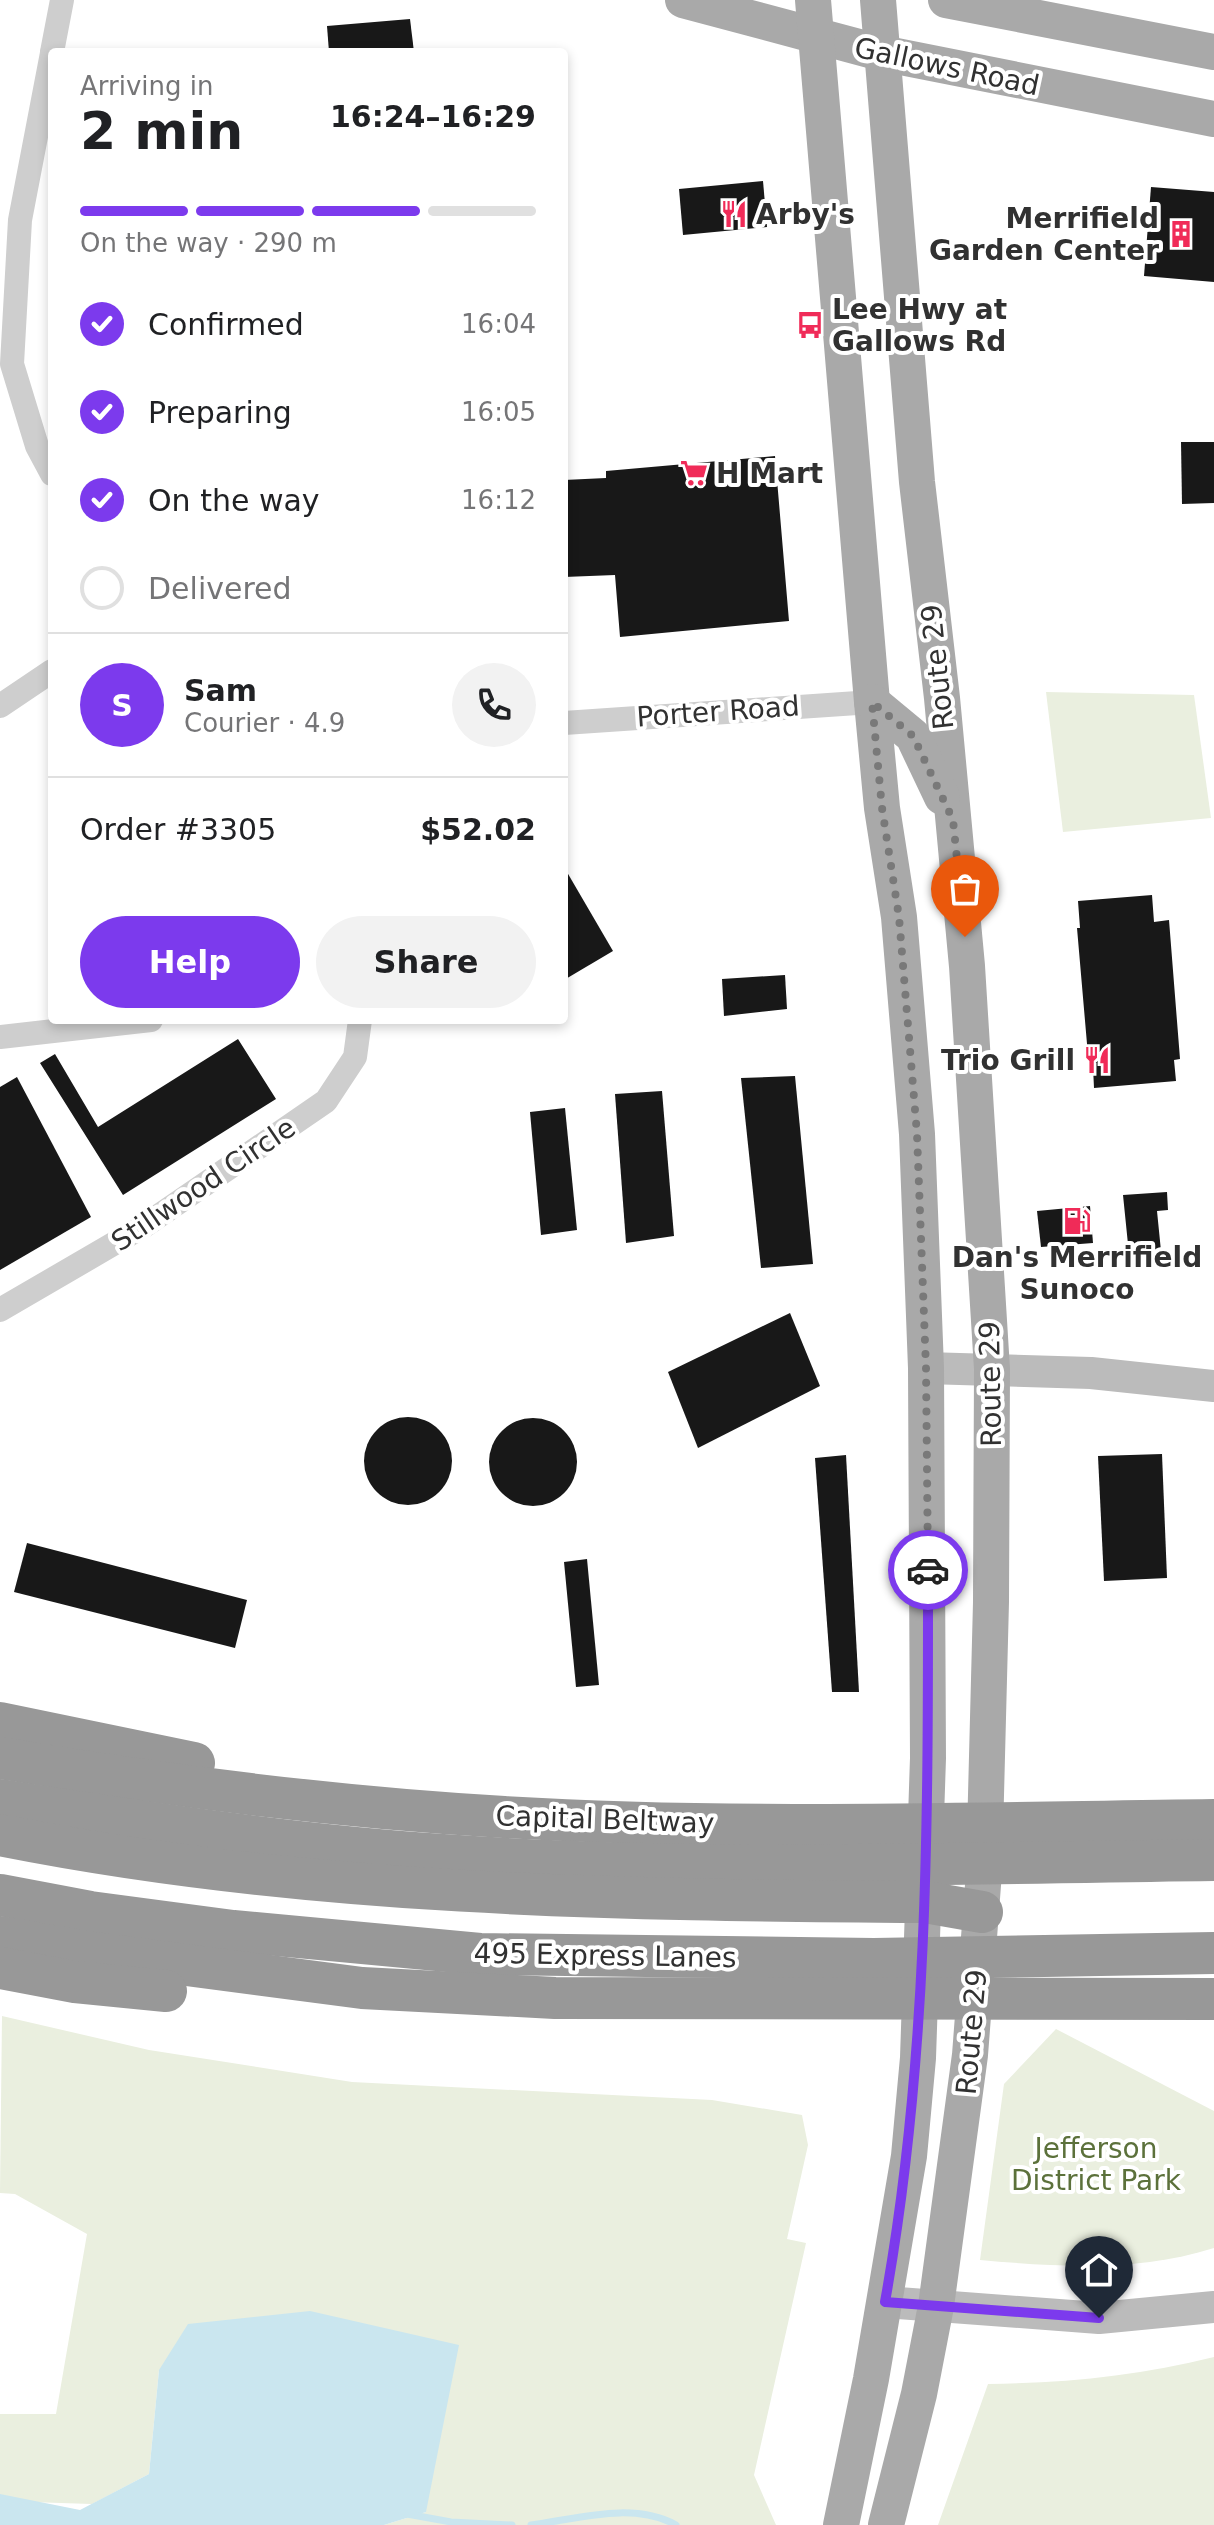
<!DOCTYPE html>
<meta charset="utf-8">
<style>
body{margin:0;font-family:"DejaVu Sans",sans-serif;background:#f2f2f2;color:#202124;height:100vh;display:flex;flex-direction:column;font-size:30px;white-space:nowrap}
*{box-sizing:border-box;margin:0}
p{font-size:26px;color:#757577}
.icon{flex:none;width:44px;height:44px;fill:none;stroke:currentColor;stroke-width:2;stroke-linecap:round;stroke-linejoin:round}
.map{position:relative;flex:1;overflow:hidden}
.drawer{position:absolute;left:48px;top:48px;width:520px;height:976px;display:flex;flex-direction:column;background:#fff;border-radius:8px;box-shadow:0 4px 12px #0003}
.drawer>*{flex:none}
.pin{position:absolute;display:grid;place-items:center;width:68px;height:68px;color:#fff;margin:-82px -34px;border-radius:50% 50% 50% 0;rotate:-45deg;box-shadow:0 0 8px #0007}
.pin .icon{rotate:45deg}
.courier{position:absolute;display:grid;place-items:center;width:80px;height:80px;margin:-40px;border:6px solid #7c3aed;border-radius:50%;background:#fff;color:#222;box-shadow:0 2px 10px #0007}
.summary em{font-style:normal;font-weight:600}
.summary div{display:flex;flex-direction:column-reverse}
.summary{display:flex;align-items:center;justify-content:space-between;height:136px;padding:0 32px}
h1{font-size:52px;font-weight:600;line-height:60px}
.bar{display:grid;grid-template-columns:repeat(4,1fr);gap:12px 8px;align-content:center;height:96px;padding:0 32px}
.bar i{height:10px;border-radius:6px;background:#e0e0e0}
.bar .active{background:#7c3aed}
.bar p{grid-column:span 4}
.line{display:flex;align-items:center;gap:20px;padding:0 32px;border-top:2px solid #e0e0e0}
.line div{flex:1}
.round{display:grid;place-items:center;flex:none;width:84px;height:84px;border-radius:42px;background:#f2f2f2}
ol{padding:0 32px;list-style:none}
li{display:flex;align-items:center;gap:24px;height:88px}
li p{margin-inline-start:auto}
li .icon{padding:8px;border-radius:50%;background:#7c3aed;color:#fff;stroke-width:4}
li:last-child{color:#757577}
li i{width:44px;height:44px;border:4px solid #e0e0e0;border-radius:50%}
.action{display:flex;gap:16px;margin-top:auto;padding:16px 32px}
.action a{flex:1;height:92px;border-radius:48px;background:#7c3aed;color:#fff;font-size:32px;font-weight:600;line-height:92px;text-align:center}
.action a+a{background:#f2f2f2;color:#202124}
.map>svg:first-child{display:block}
.green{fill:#eaefdf}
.water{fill:#cae6ef}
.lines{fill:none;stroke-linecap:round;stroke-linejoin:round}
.stream{stroke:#cae6ef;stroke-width:7}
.building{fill:#181818}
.street{stroke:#cecece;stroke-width:24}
.secondary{stroke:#bbb;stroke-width:32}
.primary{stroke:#a9a9a9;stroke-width:36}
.highway{stroke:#989898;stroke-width:42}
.done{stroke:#797979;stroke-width:8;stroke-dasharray:0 14.4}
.route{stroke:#7c3aed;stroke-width:10}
.labels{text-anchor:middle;stroke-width:8;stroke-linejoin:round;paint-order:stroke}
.street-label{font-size:28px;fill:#313131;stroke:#fff}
.poi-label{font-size:28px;font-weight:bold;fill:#313131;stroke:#fff;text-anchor:start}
.park-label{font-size:28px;fill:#5c713b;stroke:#fff}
</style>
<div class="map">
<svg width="1214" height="2525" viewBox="0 0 1214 2525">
<rect width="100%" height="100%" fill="#fff"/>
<g class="green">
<polygon points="1046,692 1194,695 1211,818 1063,832"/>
<polygon points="2,2016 149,2050 352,2082 712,2100 802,2115 808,2145 787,2239 806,2243 754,2475 776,2525 384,2525 426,2512 159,2370 149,2474 92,2504 29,2502 0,2513 0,2414 56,2414 87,2234 15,2194 0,2193"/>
<path d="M1056 2029 1214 2111V2248C1139 2272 1058 2267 980 2260L1004 2084Z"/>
<path d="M1214 2357V2525H938L988 2384C1065 2383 1139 2376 1214 2357Z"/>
</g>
<polygon class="water" points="310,2311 459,2345 426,2512 384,2525 0,2525 0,2494 80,2510 149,2474 159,2370 188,2324"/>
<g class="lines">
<g class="stream">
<polyline points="407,2514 451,2522 512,2525"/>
<path d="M531 2525C577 2519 633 2501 676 2525"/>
</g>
</g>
<g class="building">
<polygon points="410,19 414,52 329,52 327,26"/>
<polygon points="763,181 767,227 683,235 679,189"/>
<polygon points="1151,187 1214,192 1214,282 1144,276"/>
<polygon points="1181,442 1214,442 1214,503 1182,504"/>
<polygon points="775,456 789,621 620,637 615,575 564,577 564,480 606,478 606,471"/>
<polygon points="564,867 613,951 564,980"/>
<polygon points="1152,895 1154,922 1169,920 1180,1059 1174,1060 1176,1081 1094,1088 1093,1067 1089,1067 1077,928 1080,928 1078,901"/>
<polygon points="785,975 787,1009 724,1016 722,979"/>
<polygon points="238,1039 276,1099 123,1195 40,1063 55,1054 98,1127"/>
<polygon points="795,1076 813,1264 761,1268 741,1078"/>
<polygon points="17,1077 91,1217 0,1270 0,1087"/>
<polygon points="662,1091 674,1236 626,1243 615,1094"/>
<polygon points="565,1108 577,1230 541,1235 530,1112"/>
<polygon points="1167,1192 1168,1210 1157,1211 1162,1261 1130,1264 1123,1195"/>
<polygon points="1090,1206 1093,1243 1041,1247 1037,1211"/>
<polygon points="790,1313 820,1386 698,1448 668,1372"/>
<circle cx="408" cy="1461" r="44"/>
<circle cx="533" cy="1462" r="44"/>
<polygon points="1162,1454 1167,1578 1104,1581 1098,1456"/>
<polygon points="846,1455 859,1692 832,1692 815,1458"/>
<polygon points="27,1543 247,1600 235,1648 14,1592"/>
<polygon points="587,1559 599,1685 576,1687 564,1562"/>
</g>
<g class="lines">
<g class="street">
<polyline points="52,52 62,0"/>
<polyline points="52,53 20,220 12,364 37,446 52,474"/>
<polyline points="0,706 52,671"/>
<polyline points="564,723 872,702"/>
<polyline points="0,1037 151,1020"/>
<polyline points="0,1310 144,1226 326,1101 355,1057 360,1020"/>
</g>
<g class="secondary">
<polyline points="926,1368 1091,1373 1214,1386"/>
<polyline points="885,2302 1099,2318 1214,2307"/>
</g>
<g class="primary">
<polyline points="683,0 881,53 1214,119"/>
<polyline points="813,0 872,702 882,808 899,917 917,1134 926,1368 928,1758 918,2058 909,2156 871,2379 841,2525"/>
<polyline points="878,0 917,482 942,698 967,966 992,1369 991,1602 984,1872 970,2055 936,2306 919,2394 886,2525"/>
<polyline points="946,0 1214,52"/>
<polyline points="872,702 913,736 942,797"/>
</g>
<g class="highway">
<polyline points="0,1723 194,1763"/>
<path d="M0 1758C167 1786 335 1807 504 1817 740 1831 978 1823 1214 1820"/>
<path d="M0 1800C147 1823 294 1845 443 1855 699 1873 958 1863 1214 1860"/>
<path d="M0 1835C306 1896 614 1900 925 1902L982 1912"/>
<polyline points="0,1895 90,1912 233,1931 480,1954 874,1959 1214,1953"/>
<polyline points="0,1937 80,1951 362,1988 555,1998 1214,1999"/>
<polyline points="0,1968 75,1982 166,1991"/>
</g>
</g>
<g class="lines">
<polyline class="done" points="928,1570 926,1368 917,1134 899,917 882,808 872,702 913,736 953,820 965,937"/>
<path class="route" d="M928 1570C928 1817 929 2057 885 2302L1099 2318"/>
</g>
<defs>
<g id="restaurant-bare" transform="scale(2.16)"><path d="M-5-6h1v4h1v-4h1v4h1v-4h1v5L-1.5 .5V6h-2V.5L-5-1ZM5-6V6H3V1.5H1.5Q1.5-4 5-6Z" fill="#f02b58" stroke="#fff" stroke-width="2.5" paint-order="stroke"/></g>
<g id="building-bare" transform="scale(2.16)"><path d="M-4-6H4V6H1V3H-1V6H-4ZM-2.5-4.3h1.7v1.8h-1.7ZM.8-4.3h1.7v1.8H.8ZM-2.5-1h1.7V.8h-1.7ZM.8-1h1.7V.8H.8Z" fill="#f02b58" stroke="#fff" stroke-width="2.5" paint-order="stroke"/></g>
<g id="bus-bare" transform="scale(2.16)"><path d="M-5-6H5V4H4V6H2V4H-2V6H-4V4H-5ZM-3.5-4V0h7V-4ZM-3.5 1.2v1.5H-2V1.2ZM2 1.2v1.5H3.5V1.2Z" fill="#f02b58" stroke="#fff" stroke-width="2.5" paint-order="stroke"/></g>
<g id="supermarket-bare" transform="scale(2.16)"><path d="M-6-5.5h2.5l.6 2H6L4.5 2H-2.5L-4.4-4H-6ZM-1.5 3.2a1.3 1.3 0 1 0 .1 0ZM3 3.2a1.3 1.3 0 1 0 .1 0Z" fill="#f02b58" stroke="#fff" stroke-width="2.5" paint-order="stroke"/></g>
<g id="fuel-bare" transform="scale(2.16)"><path d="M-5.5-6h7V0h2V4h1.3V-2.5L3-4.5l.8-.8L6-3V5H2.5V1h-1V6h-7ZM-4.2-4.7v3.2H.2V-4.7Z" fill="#f02b58" stroke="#fff" stroke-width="2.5" paint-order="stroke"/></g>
</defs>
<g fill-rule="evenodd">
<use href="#restaurant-bare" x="734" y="214"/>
<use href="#building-bare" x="1181" y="234"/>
<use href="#bus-bare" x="810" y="325"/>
<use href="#supermarket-bare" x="694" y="473"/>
<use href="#restaurant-bare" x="1097" y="1060"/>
<use href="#fuel-bare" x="1077" y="1221"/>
</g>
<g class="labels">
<g class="street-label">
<text transform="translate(947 66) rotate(12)" y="10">Gallows Road</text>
<text transform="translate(937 667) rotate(-96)" y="10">Route 29</text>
<text transform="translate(718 711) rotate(-4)" y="10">Porter Road</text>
<text transform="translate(203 1184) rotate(-34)" y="10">Stillwood Circle</text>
<text transform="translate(990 1384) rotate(-91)" y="10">Route 29</text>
<text transform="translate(605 1819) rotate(2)" y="10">Capital Beltway</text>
<text transform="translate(605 1955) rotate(1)" y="10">495 Express Lanes</text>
<text transform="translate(971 2032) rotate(-85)" y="10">Route 29</text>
</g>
<g class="poi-label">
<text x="756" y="224">Arby's</text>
<text x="1159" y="228" text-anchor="end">Merrifield<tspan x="1159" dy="32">Garden Center</tspan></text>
<text x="832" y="319">Lee Hwy at<tspan x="832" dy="32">Gallows Rd</tspan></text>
<text x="716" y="483">H Mart</text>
<text x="1075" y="1070" text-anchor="end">Trio Grill</text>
<text x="1077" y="1267" text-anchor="middle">Dan's Merrifield<tspan x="1077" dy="32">Sunoco</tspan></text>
</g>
<g class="park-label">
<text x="1096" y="2158">Jefferson<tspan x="1096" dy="32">District Park</tspan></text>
</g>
</g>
</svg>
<div class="pin" style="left:965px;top:937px;background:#ea580c"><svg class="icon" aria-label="bag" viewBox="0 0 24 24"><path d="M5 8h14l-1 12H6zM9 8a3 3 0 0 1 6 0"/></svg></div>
<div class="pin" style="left:1099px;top:2318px;background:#1f2937"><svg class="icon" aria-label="home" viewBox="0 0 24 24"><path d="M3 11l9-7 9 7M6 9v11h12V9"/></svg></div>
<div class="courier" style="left:928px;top:1570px"><svg class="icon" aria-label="car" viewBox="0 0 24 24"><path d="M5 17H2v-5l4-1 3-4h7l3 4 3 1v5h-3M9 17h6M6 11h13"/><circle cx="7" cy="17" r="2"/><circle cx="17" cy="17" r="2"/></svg></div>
<section class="drawer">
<div class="summary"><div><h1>2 min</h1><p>Arriving in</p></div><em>16:24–16:29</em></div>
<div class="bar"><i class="active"></i><i class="active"></i><i class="active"></i><i></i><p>On the way · 290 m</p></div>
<ol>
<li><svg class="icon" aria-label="check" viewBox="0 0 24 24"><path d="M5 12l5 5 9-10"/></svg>Confirmed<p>16:04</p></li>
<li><svg class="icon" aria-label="check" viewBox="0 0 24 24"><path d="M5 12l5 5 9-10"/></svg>Preparing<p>16:05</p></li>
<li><svg class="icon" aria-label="check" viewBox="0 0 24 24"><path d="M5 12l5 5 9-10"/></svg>On the way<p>16:12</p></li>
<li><i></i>Delivered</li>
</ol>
<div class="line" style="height:144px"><b class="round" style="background:#7c3aed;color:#fff">S</b><div><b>Sam</b><p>Courier · 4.9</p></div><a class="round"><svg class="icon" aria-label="phone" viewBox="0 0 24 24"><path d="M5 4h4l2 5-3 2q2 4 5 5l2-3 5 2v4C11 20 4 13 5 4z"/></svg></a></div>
<div class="line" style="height:104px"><div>Order #3305</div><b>$52.02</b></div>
<div class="action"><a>Help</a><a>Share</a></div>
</section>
</div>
